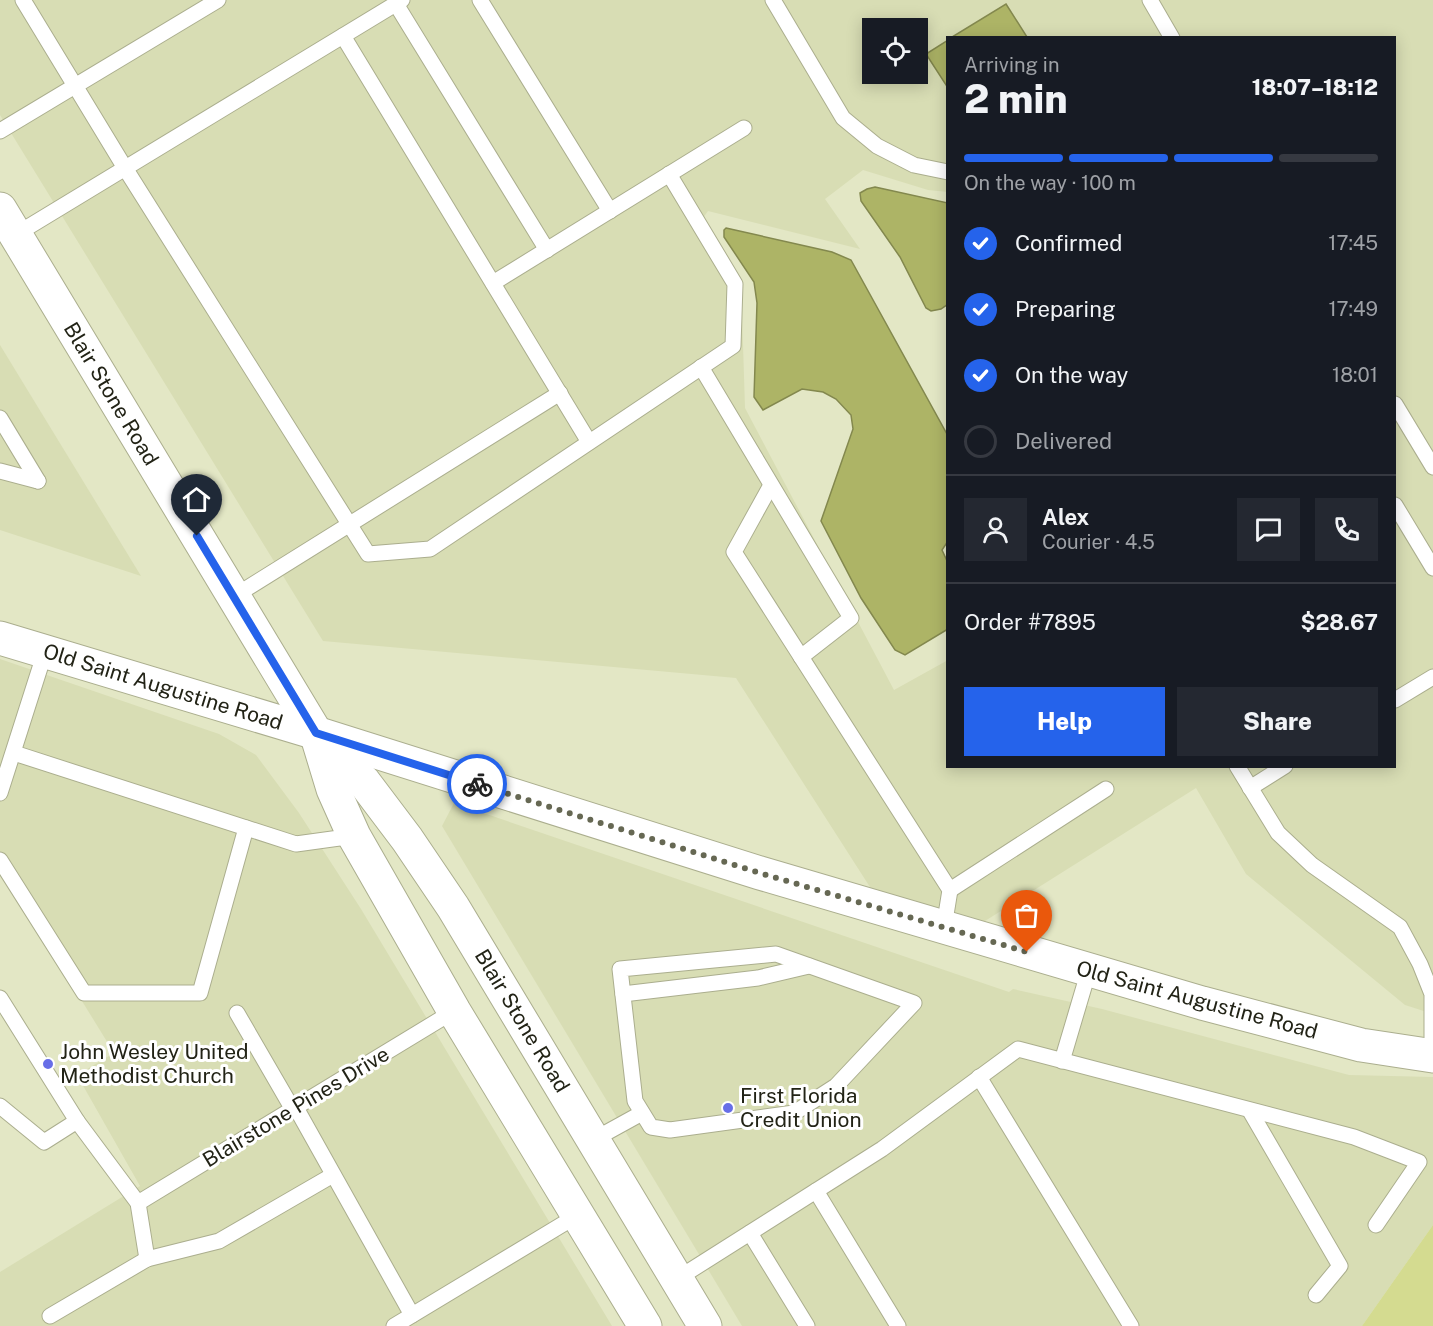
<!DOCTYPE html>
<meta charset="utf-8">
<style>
body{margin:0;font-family:"Public Sans",sans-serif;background:#242831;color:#f1f3f6;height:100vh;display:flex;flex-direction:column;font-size:22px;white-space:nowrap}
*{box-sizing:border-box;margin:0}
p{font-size:20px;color:#9ea1a6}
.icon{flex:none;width:33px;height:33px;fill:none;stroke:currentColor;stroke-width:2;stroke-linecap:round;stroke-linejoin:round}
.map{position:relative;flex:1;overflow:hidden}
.side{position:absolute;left:946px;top:36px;width:450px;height:732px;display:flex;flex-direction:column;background:#171b24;border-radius:0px;box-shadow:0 3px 15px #0003}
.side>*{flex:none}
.controls{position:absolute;left:862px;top:18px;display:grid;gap:12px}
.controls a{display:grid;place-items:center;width:66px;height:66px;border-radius:0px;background:#171b24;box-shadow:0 3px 15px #0003;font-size:30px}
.pin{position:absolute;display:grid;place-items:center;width:51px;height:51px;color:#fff;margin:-62px -26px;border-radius:50% 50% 50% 0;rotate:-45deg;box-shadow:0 0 6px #0007}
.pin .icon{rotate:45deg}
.courier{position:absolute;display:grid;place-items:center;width:60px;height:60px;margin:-30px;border:4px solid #2563eb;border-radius:50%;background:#fff;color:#222;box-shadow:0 2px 8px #0007}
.headline em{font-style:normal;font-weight:800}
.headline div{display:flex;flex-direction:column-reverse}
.headline{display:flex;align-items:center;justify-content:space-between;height:102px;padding:0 18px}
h1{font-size:39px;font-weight:800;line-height:45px}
.bar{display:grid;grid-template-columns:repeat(4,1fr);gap:9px 6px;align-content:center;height:72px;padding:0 18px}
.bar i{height:8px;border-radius:4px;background:#363941}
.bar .active{background:#2563eb}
.bar p{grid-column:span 4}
.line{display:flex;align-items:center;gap:15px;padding:0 18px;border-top:2px solid #363941}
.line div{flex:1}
.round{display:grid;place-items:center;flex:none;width:63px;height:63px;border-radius:0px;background:#242831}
ol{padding:0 18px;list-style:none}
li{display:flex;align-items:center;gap:18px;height:66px}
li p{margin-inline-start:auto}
li .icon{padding:6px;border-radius:50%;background:#2563eb;color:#fff;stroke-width:4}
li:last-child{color:#9ea1a6}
li i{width:33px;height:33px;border:3px solid #363941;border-radius:50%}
.cta{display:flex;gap:12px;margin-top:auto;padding:12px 18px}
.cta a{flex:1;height:69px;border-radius:0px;background:#2563eb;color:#fff;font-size:24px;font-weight:800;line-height:69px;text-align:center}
.cta a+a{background:#242831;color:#f1f3f6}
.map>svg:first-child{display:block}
.built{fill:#d8ddb4;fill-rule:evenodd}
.green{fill:#d4db90}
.water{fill:#adb466;stroke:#83884e;stroke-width:1.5}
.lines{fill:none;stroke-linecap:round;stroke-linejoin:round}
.service-casing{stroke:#abae8e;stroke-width:17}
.tertiary-casing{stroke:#abae8e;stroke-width:35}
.secondary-casing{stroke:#abae8e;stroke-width:35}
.service{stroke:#fff;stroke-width:15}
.tertiary{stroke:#fff;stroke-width:33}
.secondary{stroke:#fff;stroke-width:33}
.done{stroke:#666853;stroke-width:6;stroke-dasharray:0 10.8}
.route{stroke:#2563eb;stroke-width:8}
.poi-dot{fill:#676ee7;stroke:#fff;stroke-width:2}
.labels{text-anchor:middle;stroke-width:6;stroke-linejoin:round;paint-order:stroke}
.street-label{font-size:21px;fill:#222316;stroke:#fff}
.poi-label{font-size:21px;fill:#222316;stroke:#fff;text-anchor:start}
</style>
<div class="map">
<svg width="1433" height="1326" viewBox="0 0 1433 1326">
<rect width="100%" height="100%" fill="#e3e7c5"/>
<g class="built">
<path d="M0 0H1433V1014L1405 1005 1246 874 1196 788 977 926 877 898 736 678 323 641 0 115ZM873 28H918V74H873ZM948 38H1395V766H948V660L894 690 745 408 741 281 703 218 708 211 860 249 825 199 863 170 928 190 948 192Z"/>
<polygon points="0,345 141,576 0,530"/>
<polygon points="0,659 219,734 256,755 299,813 361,909 612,1326 0,1326 0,1272 140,1186 77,1075 114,1053 0,868"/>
<polygon points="454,803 1009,992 1013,989 1102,1009 1349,1075 1433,1077 1433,1225 1362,1326 742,1326 442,826"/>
</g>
<polygon class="green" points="1433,1225 1433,1326 1362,1326"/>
<g class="water">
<polygon points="1006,4 1027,37 952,37"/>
<polygon points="948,40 948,88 926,54"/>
<polygon points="875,187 948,203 948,304 941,309 931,311 926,308 900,257 861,201 860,193 867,189"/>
<polygon points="726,228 832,252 851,260 948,436 948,541 942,550 948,563 948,629 905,655 895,650 861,598 821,521 853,429 851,415 836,399 823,392 802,389 763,410 754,397 757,303 754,282 724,237 724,230"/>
</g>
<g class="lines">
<g class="service-casing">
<g id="service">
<polyline points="23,0 125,168 368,554 430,549 733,346 735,284 669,174"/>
<polyline points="480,0 610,211"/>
<polyline points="773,0 843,118 877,146 914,165 948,172"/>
<polyline points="1150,0 1172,38"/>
<polyline points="396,4 547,250"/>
<polyline points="343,36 589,442"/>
<polyline points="0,131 218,0"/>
<polyline points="15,235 402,0"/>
<polyline points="493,283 744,128"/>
<polyline points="701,367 851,618 801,657"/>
<polyline points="1395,404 1433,467"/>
<polyline points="0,418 38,481"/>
<polyline points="0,471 38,481"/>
<polyline points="771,485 734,552 950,890 944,927"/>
<polyline points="1395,505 1433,568"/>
<polyline points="233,597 560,393"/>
<polyline points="1395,700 1433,677"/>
<polyline points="14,753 296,844 354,836"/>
<polyline points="1237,766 1278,833 1312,865 1400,927 1420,964 1432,994 1432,1056"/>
<polyline points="1250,788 1285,766"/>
<polyline points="0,793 45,652"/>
<polyline points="0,860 84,993 200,993 246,828"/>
<polyline points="950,890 1106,789"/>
<polygon points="776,954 914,1003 836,1086 794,1113 670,1130 651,1127 635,1101 620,969"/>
<polyline points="623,994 758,978 809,966"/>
<polyline points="0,998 77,1121 44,1142 0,1106"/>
<polyline points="237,1013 292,1108"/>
<polyline points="1062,1061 1089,970"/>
<polyline points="979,1077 1131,1326"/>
<polyline points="295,1106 412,1315"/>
<polyline points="1250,1111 1340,1266 1316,1295"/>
<polyline points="77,1121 138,1203 147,1259"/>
<polyline points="593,1140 642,1113"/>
<polyline points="816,1191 898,1326"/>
<polyline points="138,1203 454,1011"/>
<polyline points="750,1233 807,1326"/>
<polyline points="677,1279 882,1149 1018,1049 1354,1137 1419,1162 1376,1225"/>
<polyline points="50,1316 147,1259 219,1241 333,1175"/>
<polyline points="394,1326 578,1215"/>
</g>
</g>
<g class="tertiary-casing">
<polyline id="tertiary" points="0,638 316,733 760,873 1202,1003 1361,1045 1433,1056"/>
</g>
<g class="secondary-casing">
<g id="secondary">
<polyline points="0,209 316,733 333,789 354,836 454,1011 645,1326"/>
<polyline points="319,737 364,782 407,839 453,907 705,1326"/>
</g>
</g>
<use href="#service" class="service"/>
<use href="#tertiary" class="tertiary"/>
<use href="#secondary" class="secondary"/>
</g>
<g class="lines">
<polyline class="done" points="477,784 760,873 1027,952"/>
<polyline class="route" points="197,536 316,733 477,784"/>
</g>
<g class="poi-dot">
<circle cx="48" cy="1064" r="6"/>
<circle cx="728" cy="1108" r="6"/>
</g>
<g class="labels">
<g class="street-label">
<text transform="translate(111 394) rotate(59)" y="7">Blair Stone Road</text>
<text transform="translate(163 687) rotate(17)" y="7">Old Saint Augustine Road</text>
<text transform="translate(1197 1000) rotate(15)" y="7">Old Saint Augustine Road</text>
<text transform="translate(522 1021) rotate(59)" y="7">Blair Stone Road</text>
<text transform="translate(296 1107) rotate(-31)" y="7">Blairstone Pines Drive</text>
</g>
<g class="poi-label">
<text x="60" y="1059">John Wesley United<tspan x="60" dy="24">Methodist Church</tspan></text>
<text x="740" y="1103">First Florida<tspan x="740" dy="24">Credit Union</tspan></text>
</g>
</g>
</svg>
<div class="controls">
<a><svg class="icon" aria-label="locate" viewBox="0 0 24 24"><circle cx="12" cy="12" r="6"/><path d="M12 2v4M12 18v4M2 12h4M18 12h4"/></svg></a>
</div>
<div class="pin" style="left:1027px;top:952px;background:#ea580c"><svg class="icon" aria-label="bag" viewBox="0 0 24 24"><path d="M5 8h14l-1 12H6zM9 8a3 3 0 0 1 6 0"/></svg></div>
<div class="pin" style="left:197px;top:536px;background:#1f2937"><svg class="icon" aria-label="home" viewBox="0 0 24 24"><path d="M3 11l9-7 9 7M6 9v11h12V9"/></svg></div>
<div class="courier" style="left:477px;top:784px"><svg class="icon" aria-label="bike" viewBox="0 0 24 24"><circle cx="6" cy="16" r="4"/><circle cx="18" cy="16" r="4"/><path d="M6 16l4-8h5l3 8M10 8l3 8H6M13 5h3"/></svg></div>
<section class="side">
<div class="headline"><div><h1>2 min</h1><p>Arriving in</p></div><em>18:07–18:12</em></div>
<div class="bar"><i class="active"></i><i class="active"></i><i class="active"></i><i></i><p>On the way · 100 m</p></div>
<ol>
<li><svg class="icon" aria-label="check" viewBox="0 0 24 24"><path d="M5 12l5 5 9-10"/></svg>Confirmed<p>17:45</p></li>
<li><svg class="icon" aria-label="check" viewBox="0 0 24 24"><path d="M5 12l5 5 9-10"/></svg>Preparing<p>17:49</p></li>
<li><svg class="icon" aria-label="check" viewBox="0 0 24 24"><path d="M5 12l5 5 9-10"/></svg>On the way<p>18:01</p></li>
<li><i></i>Delivered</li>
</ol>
<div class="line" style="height:108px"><a class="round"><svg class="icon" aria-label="person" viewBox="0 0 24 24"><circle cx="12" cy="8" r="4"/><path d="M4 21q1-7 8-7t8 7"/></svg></a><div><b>Alex</b><p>Courier · 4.5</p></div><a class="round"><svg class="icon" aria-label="chat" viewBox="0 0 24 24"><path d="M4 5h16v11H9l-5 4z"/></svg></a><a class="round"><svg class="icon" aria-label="phone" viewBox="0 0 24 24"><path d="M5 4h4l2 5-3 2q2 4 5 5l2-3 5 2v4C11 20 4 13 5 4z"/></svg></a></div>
<div class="line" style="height:78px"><div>Order #7895</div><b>$28.67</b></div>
<div class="cta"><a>Help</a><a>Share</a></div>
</section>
</div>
